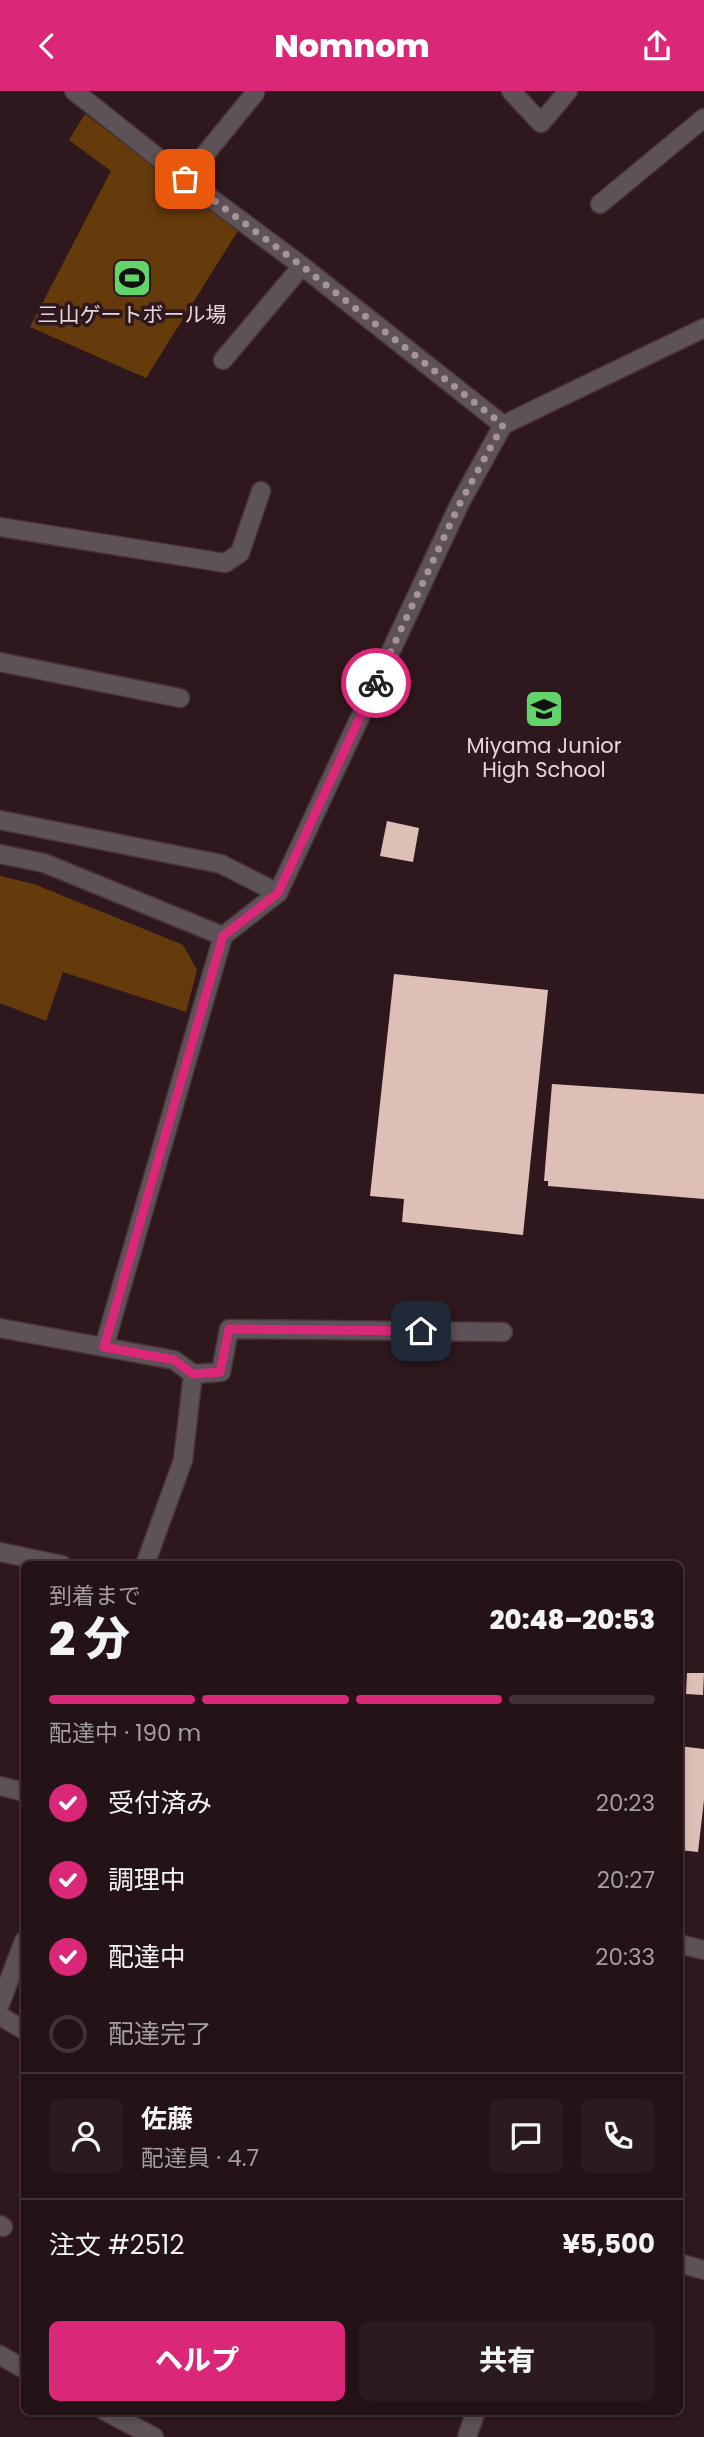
<!DOCTYPE html>
<html lang="ja">
<meta charset="utf-8">
<style>
body{margin:0;font-family:Poppins,"Noto Sans JP",sans-serif;background:#2b1b1f;color:#f1f3f6;height:100vh;display:flex;flex-direction:column;font-size:26px;white-space:nowrap}
*{box-sizing:border-box;margin:0}
p{font-size:23px;color:#a39ea1}
.icon{flex:none;width:38px;height:38px;fill:none;stroke:currentColor;stroke-width:2;stroke-linecap:round;stroke-linejoin:round}
.map{position:relative;flex:1;overflow:hidden}
.panel{position:absolute;left:21px;top:1470px;width:662px;height:854px;display:flex;flex-direction:column;background:#231216;border-radius:10px;box-shadow:0 4px 10px #0003,0 0 0 2px #403235}
.panel>*{flex:none}
.pin{position:absolute;display:grid;place-items:center;width:60px;height:60px;color:#fff;margin:-30px;border-radius:14px;box-shadow:0 4px 10px #0006}
.courier{position:absolute;display:grid;place-items:center;width:70px;height:70px;margin:-35px;border:5px solid #db2777;border-radius:50%;background:#fff;color:#222;box-shadow:0 2px 9px #0007}
.head em{font-style:normal;font-weight:800}
.head div{display:flex;flex-direction:column-reverse}
.head{display:flex;align-items:center;justify-content:space-between;height:119px;padding:0 28px}
h1{font-size:46px;font-weight:800;line-height:52px}
.bar{display:grid;grid-template-columns:repeat(4,1fr);gap:10px 7px;align-content:center;height:84px;padding:0 28px}
.bar i{height:9px;border-radius:5px;background:#403235}
.bar .selected{background:#db2777}
.bar p{grid-column:span 4}
.line{display:flex;align-items:center;gap:18px;padding:0 28px;border-top:2px solid #403235}
.line div{flex:1}
.round{display:grid;place-items:center;flex:none;width:74px;height:74px;border-radius:10px;background:#2b1b1f}
ol{padding:0 28px;list-style:none}
li{display:flex;align-items:center;gap:21px;height:77px}
li p{margin-inline-start:auto}
li .icon{padding:7px;border-radius:50%;background:#db2777;color:#fff;stroke-width:4}
li:last-child{color:#a39ea1}
li i{width:38px;height:38px;border:4px solid #403235;border-radius:50%}
.action{display:flex;gap:14px;margin-top:auto;padding:14px 28px}
.action a{flex:1;height:80px;border-radius:10px;background:#db2777;color:#fff;font-size:28px;font-weight:800;line-height:80px;text-align:center}
.action a+a{background:#2b1b1f;color:#f1f3f6}
header{display:flex;justify-content:space-between;align-items:center;height:91px;padding:0 28px;background:#db2777;color:#fff;font-size:32px;font-weight:800}
.map>svg:first-child{display:block}
.green{fill:#663b0b}
.building{fill:#debfb7}
.lines{fill:none;stroke-linecap:round;stroke-linejoin:round}
.service-casing{stroke:#493337;stroke-width:21}
.minor-casing{stroke:#493337;stroke-width:21}
.service{stroke:#5d5258;stroke-width:18}
.minor{stroke:#5d5258;stroke-width:18}
.done{stroke:#a79497;stroke-width:7;stroke-dasharray:0 12.6}
.route{stroke:#db2777;stroke-width:9}
.labels{text-anchor:middle;stroke-width:7;stroke-linejoin:round;paint-order:stroke}
.poi-label{font-size:21px;fill:#e7d6d8;stroke:#2f181d}
</style>
<header><svg class="icon" aria-label="back" viewBox="0 0 24 24"><path d="M15 5l-7 7 7 7"/></svg>Nomnom<svg class="icon" aria-label="share" viewBox="0 0 24 24"><path d="M12 15V3M7 8l5-5 5 5M5 13v7h14v-7"/></svg></header>
<div class="map">
<svg width="704" height="2346" viewBox="0 0 704 2346">
<rect width="100%" height="100%" fill="#2f181d"/>
<g class="green">
<polygon points="85,23 239,138 146,287 30,236 111,80 69,49"/>
<polygon points="0,785 34,793 183,854 197,879 186,921 63,881 46,930 0,912"/>
</g>
<g class="building">
<polygon points="387,730 419,737 413,771 380,765"/>
<polygon points="394,883 548,899 523,1144 402,1131 404,1108 370,1105"/>
<polygon points="552,993 704,1003 704,1108 548,1095 548,1090 544,1090"/>
<polygon points="687,1582 704,1582 703,1604 686,1603"/>
<polygon points="679,1655 704,1658 704,1709 698,1761 679,1759"/>
</g>
<g class="lines">
<g class="service-casing">
<g id="service">
<polyline points="193,1283 221,1281 229,1238 503,1241"/>
<polyline points="0,1461 62,1474"/>
<polyline points="0,1695 24,1701"/>
<polyline points="0,1925 24,1939"/>
<polyline points="0,2134 3,2136"/>
<polyline points="679,2172 704,2179"/>
<polyline points="467,2346 476,2320"/>
</g>
</g>
<g class="minor-casing">
<g id="minor">
<polyline points="74,0 185,88 302,175 503,334"/>
<polyline points="511,0 541,32 568,0"/>
<polyline points="185,88 255,2"/>
<polyline points="600,113 704,27"/>
<polyline points="223,269 302,175"/>
<polyline points="0,436 225,472 240,462 261,400"/>
<polyline points="0,571 180,607"/>
<polyline points="0,729 221,773 278,802"/>
<polyline points="0,763 44,772 223,845"/>
<polyline points="0,1237 174,1269 193,1283 183,1369 145,1474"/>
<polyline points="104,1256 223,845 278,802 460,412 503,334 704,237"/>
<polyline points="679,1853 704,1859"/>
<polyline points="0,1913 24,1850"/>
<polyline points="0,2264 24,2278"/>
<polyline points="105,2320 154,2346"/>
</g>
</g>
<use href="#service" class="service"/>
<use href="#minor" class="minor"/>
</g>
<g class="lines">
<polyline class="done" points="185,88 302,175 503,334 460,412 376,592"/>
<polyline class="route" points="376,592 278,802 223,845 104,1256 174,1269 193,1283 220,1281 229,1238 421,1240"/>
</g>
<defs>
<g id="stadium-square" transform="scale(2.0125)"><rect x="-9" y="-9" width="18" height="18" rx="4" fill="#62d469" stroke="#2f181d"/><path d="M0-5a6.5 5 0 1 0 0 10a6.5 5 0 1 0 0-10ZM-3.5-1.8h7v3.6h-7Z" fill="#111"/></g>
<g id="school-square" transform="scale(2.0125)"><rect x="-9" y="-9" width="18" height="18" rx="4" fill="#62d469" stroke="#2f181d"/><path d="M0-5L7-2L0 1L-7-2ZM-4 1L0 2.5L4 1V4Q0 6-4 4Z" fill="#111"/></g>
</defs>
<g fill-rule="evenodd">
<use href="#stadium-square" x="132" y="187"/>
<use href="#school-square" x="544" y="618"/>
</g>
<g class="labels">
<g class="poi-label">
<text x="132" y="231">三山ゲートボール場</text>
<text x="544" y="662">Miyama Junior<tspan x="544" dy="24">High School</tspan></text>
</g>
</g>
</svg>
<div class="pin" style="left:185px;top:88px;background:#ea580c"><svg class="icon" aria-label="bag" viewBox="0 0 24 24"><path d="M5 8h14l-1 12H6zM9 8a3 3 0 0 1 6 0"/></svg></div>
<div class="pin" style="left:421px;top:1240px;background:#1f2937"><svg class="icon" aria-label="home" viewBox="0 0 24 24"><path d="M3 11l9-7 9 7M6 9v11h12V9"/></svg></div>
<div class="courier" style="left:376px;top:592px"><svg class="icon" aria-label="bike" viewBox="0 0 24 24"><circle cx="6" cy="16" r="4"/><circle cx="18" cy="16" r="4"/><path d="M6 16l4-8h5l3 8M10 8l3 8H6M13 5h3"/></svg></div>
<section class="panel">
<div class="head"><div><h1>2 分</h1><p>到着まで</p></div><em>20:48–20:53</em></div>
<div class="bar"><i class="selected"></i><i class="selected"></i><i class="selected"></i><i></i><p>配達中 · 190 m</p></div>
<ol>
<li><svg class="icon" aria-label="check" viewBox="0 0 24 24"><path d="M5 12l5 5 9-10"/></svg>受付済み<p>20:23</p></li>
<li><svg class="icon" aria-label="check" viewBox="0 0 24 24"><path d="M5 12l5 5 9-10"/></svg>調理中<p>20:27</p></li>
<li><svg class="icon" aria-label="check" viewBox="0 0 24 24"><path d="M5 12l5 5 9-10"/></svg>配達中<p>20:33</p></li>
<li><i></i>配達完了</li>
</ol>
<div class="line" style="height:126px"><a class="round"><svg class="icon" aria-label="person" viewBox="0 0 24 24"><circle cx="12" cy="8" r="4"/><path d="M4 21q1-7 8-7t8 7"/></svg></a><div><b>佐藤</b><p>配達員 · 4.7</p></div><a class="round"><svg class="icon" aria-label="chat" viewBox="0 0 24 24"><path d="M4 5h16v11H9l-5 4z"/></svg></a><a class="round"><svg class="icon" aria-label="phone" viewBox="0 0 24 24"><path d="M5 4h4l2 5-3 2q2 4 5 5l2-3 5 2v4C11 20 4 13 5 4z"/></svg></a></div>
<div class="line" style="height:91px"><div>注文 #2512</div><b>¥5,500</b></div>
<div class="action"><a>ヘルプ</a><a>共有</a></div>
</section>
</div>
